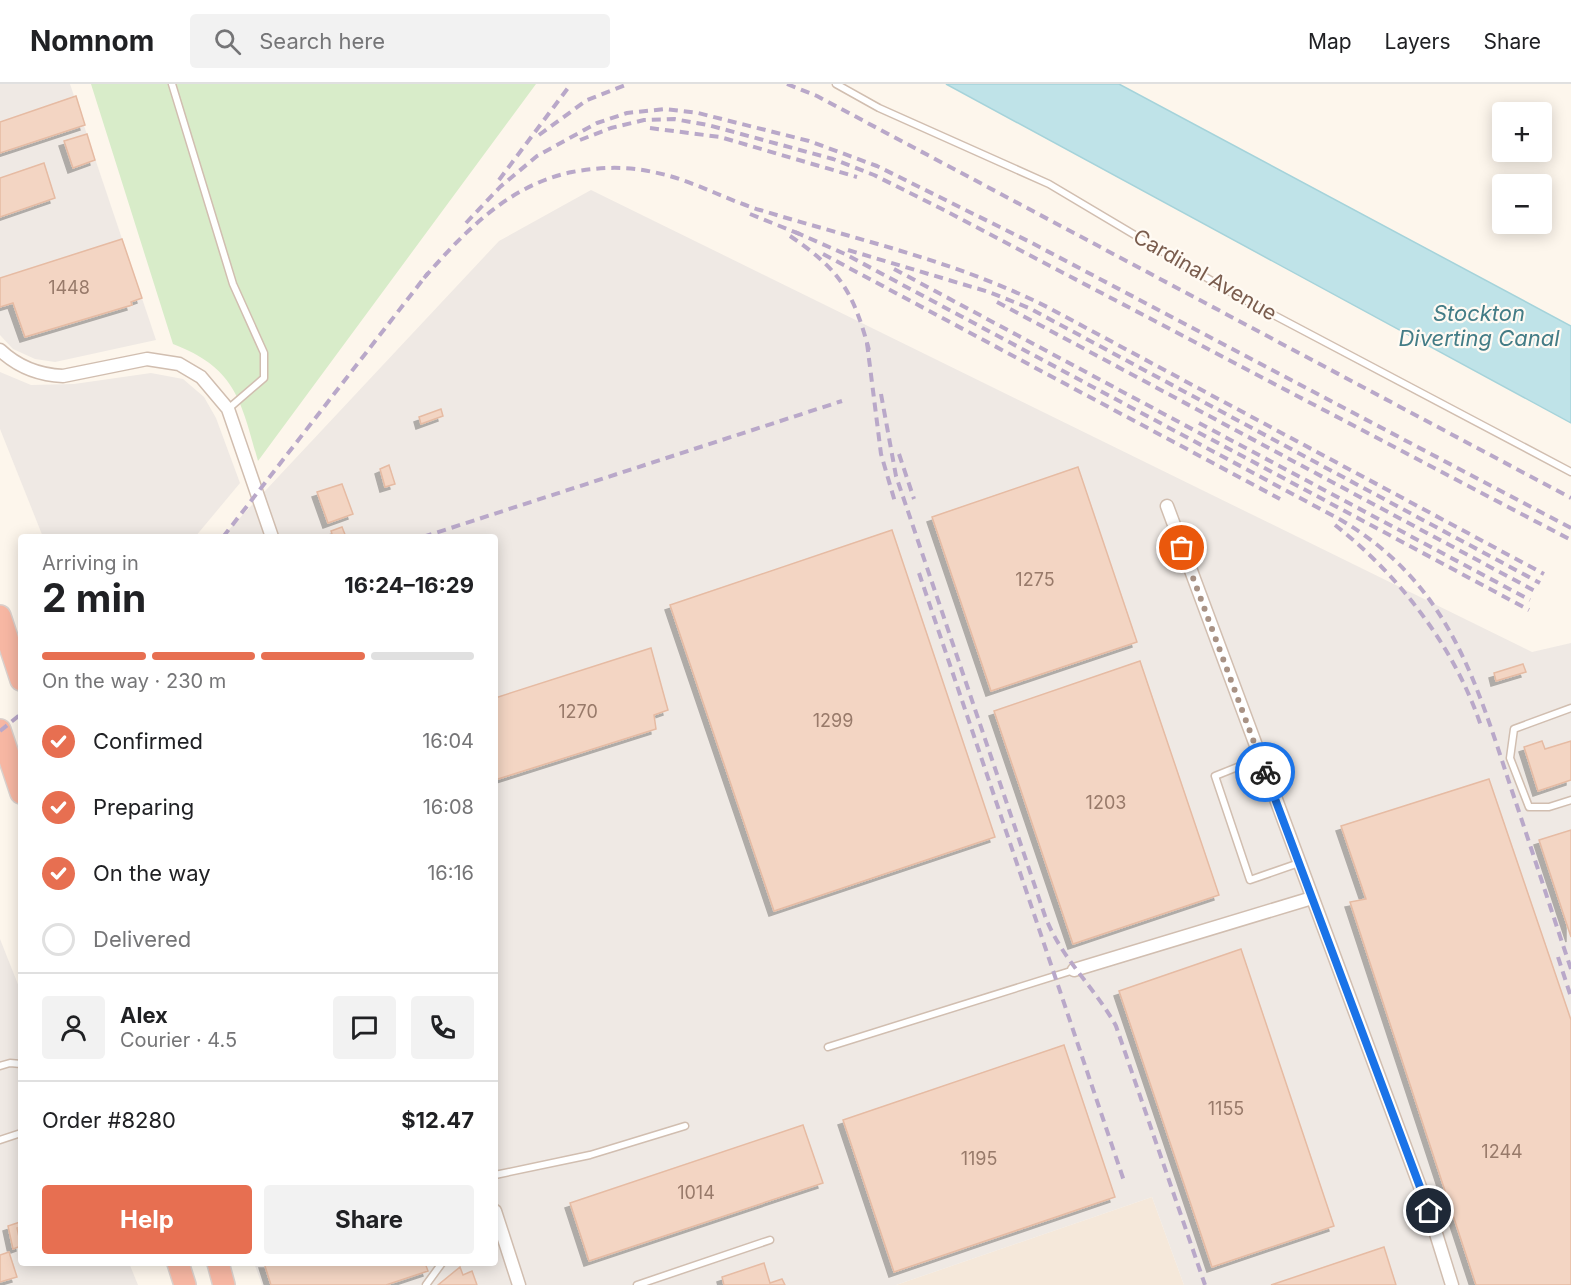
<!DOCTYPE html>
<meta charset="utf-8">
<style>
body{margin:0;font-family:Inter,sans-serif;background:#f2f2f2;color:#202124;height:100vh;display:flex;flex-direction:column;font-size:22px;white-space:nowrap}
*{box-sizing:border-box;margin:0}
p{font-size:20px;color:#757577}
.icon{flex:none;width:33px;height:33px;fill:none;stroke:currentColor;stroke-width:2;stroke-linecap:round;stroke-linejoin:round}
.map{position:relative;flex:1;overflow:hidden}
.panel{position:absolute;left:18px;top:450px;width:480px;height:732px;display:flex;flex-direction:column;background:#fff;border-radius:6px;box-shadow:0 3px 15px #0003}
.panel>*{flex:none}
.fabs{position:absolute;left:1492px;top:18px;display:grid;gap:12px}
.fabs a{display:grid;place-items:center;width:60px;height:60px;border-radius:6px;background:#fff;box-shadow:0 3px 15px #0003;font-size:30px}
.pin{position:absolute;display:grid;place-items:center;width:51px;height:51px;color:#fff;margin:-26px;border:3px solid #fff;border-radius:50%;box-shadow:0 2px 6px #0007}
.courier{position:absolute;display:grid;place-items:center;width:60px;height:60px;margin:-30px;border:4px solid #1a73e8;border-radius:50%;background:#fff;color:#222;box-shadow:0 2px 8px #0007}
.overview em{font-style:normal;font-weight:700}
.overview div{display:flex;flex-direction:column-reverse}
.overview{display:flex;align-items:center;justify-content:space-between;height:102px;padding:0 24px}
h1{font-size:39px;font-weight:700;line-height:45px}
.bar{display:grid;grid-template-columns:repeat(4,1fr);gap:9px 6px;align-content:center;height:72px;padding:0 24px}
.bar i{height:8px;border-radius:4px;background:#e0e0e0}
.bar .current{background:#e76f51}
.bar p{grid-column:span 4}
.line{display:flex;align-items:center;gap:15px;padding:0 24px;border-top:2px solid #e0e0e0}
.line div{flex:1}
.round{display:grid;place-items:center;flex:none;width:63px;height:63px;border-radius:6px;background:#f2f2f2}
ol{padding:0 24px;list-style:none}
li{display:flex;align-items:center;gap:18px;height:66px}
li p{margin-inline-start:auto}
li .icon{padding:6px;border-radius:50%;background:#e76f51;color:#fff;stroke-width:4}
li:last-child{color:#757577}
li i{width:33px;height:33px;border:3px solid #e0e0e0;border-radius:50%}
.action{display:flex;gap:12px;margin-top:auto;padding:12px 24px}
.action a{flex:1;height:69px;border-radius:6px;background:#e76f51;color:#fff;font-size:24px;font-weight:700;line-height:69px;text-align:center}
.action a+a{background:#f2f2f2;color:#202124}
header{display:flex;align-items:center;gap:36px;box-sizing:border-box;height:84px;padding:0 30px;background:#fff;border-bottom:2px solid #e0e0e0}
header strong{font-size:28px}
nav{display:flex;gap:33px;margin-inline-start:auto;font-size:21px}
.search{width:420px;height:54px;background:#f2f2f2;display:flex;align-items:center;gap:15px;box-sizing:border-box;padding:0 21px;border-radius:6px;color:#757577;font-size:22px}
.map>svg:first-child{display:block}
.residential{fill:#f5e8da}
.industrial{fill:#efe9e4}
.green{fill:#d8ecc9}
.water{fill:#bfe3e8;stroke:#a5d3da;stroke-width:1.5}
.building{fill:#f3d5c3;stroke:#e6bba3;stroke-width:1.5;filter:url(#shadow)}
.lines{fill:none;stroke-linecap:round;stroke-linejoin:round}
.service-casing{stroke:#d1beb0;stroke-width:9}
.minor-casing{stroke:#d1beb0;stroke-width:15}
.motorway-casing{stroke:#dad1cd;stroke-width:24}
.service{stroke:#fff;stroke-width:6}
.minor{stroke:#fff;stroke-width:12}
.motorway{stroke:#f7b7a3;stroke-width:21}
.rail{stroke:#b9a8c9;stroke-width:4;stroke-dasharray:9 6;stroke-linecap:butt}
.done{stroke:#a89285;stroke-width:6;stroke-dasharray:0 10.8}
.route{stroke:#1a73e8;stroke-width:8}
.labels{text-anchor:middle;stroke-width:4.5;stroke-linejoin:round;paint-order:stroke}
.number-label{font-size:18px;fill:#987a6a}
.street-label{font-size:21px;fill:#7a5c4d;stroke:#fffaf3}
.water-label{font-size:22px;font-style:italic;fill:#437c86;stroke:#fffaf3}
</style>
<header>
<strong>Nomnom</strong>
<div class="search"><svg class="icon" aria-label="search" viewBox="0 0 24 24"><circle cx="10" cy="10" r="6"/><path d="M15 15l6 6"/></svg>Search here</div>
<nav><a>Map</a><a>Layers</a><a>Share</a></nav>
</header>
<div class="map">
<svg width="1571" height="1201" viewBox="0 0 1571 1201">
<defs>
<filter id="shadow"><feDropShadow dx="-5" dy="5" stdDeviation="0" flood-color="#0004"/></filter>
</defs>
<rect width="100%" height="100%" fill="#fdf6ec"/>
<polygon class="residential" points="1152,1113 1184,1201 896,1201"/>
<g class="industrial">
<polygon points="0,0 70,0 156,256 55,278 35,275 13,265 0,251"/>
<polygon points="591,106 1532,568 1571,559 1571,1201 1184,1201 1152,1113 896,1201 262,1201 254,1179 495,1179 495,453 222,453 499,157"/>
<polygon points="0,288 31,301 74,300 151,289 183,295 204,313 216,334 240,399 195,453 43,453 0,345"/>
<polygon points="0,855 21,908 21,1179 129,1179 138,1201 0,1201"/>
</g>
<path class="green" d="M91 0H536L258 377C241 317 236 284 173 260Z"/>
<polygon class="water" points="946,0 1119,0 1571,242 1571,339"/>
<g class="building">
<polygon points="76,12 85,41 0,69 0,38"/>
<polygon points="87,50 95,76 73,84 64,57"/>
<polygon points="44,79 55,114 0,133 0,94"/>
<polygon points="122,155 142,214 131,218 132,221 25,253 13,219 0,223 0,194"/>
<polygon points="441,325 443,332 421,340 419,333"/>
<polygon points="389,381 395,400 385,403 380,385"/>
<polygon points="1078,383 1137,558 991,607 932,433"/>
<polygon points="342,400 353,430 328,439 317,408"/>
<polygon points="342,443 346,453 333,453 331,447"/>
<polygon points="892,446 995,753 774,827 670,521"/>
<polygon points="651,564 668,626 654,631 656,645 495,696 495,614"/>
<polygon points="1140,577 1219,811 1073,860 994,627"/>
<polygon points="1523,580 1526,588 1496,597 1494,589"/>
<polygon points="1542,657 1545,665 1571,657 1571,696 1538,707 1524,663"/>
<polygon points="1489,695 1571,936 1571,1201 1476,1201 1350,818 1366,815 1341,742"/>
<polygon points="1571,746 1571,853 1539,756"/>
<polygon points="1241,865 1334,1142 1212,1183 1119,907"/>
<polygon points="1064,961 1115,1113 894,1188 843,1036"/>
<polygon points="803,1041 823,1099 589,1177 570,1119"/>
<polygon points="20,1138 21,1143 17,1144 21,1162 13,1165 8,1142"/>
<polygon points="1384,1163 1396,1201 1271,1201"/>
<polygon points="9,1168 17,1193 0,1198 0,1171"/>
<polygon points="264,1179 425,1179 428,1187 386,1201 271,1201"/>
<polygon points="764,1179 770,1199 782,1195 785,1201 724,1201 722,1193"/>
<polygon points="460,1183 463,1191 472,1187 477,1201 438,1201"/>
</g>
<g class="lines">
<g class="service-casing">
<g id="service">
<polyline points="172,0 233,200 264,269 264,294 228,325"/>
<polyline points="836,0 879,24 1049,100 1234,210 1571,388"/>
<polyline points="1571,624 1514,645 1510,674 1529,723 1549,723 1571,716"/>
<polyline points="1260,674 1215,692 1250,796 1299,779"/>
<polyline points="828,963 1074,886"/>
<polyline points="0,982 10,979 21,980"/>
<polyline points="0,1056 21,1049"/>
<polyline points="495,1091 590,1071 685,1042"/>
<polyline points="426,1201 442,1179"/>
<polyline points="637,1201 770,1156"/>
</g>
</g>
<g class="minor-casing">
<g id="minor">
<path d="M0 266C18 283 38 291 63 292L147 275 179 280 201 293 228 325 272 453"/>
<polyline points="1167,422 1429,1127 1452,1201"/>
<polyline points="1074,886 1312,814"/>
<polyline points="495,1127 519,1201"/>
</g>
</g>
<g class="motorway-casing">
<g id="motorway">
<polyline points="0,532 21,596"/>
<polyline points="0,646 21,709"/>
<polyline points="178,1179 185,1201"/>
<polyline points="218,1179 224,1201"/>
</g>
</g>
<use href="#service" class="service"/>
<use href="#minor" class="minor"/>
<use href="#motorway" class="motorway"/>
<g class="rail">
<polyline points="787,0 817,12 1571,414"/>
<polyline points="650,44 720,53 857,93"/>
<polyline points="539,51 587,16 628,0"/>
<polyline points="580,56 611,44 644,36 674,35 708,41 833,75 874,91 940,124 1571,456"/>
<polyline points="499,96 571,0"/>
<polyline points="750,130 802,151"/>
<polyline points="466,139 500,103 537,72 597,39 627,29 665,25 698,29 809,57 877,82 1030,158 1571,444"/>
<path d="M795 148 845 170 1341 436C1449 500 1475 595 1512 707 1532 766 1551 826 1571 885"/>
<path d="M790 152C840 186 853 207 869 266"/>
<polyline points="848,166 989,208 1029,224 1540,499"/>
<polyline points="823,170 1280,415"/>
<polyline points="894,185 1529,526"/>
<path d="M424 194C465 147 509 101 572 88 599 83 626 82 653 88 690 95 724 115 760 126 858 156 960 178 1051 225L1544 490"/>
<polyline points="997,218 1535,507"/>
<polyline points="867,259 881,370 895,418"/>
<path d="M881 310 896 392 1045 832C1062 876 1094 902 1116 942L1205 1201"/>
<polyline points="1199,339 1530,516"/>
<polyline points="899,370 914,415"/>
<path d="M1335 441C1400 492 1455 564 1481 642"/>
<polyline points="223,453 428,189"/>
<polyline points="423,453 842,317"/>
<polyline points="919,489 1125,1100"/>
<polyline points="0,647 21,630"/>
<polyline points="1558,873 1571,913"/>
</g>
</g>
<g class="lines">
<polyline class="done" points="1182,464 1265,688"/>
<polyline class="route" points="1265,688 1429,1127"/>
</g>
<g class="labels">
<g class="number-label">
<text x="69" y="210">1448</text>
<text x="1035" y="502">1275</text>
<text x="578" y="634">1270</text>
<text x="833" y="643">1299</text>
<text x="1106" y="725">1203</text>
<text x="1226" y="1031">1155</text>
<text x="1502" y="1074">1244</text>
<text x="979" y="1081">1195</text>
<text x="696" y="1115">1014</text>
</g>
<g class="street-label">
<text transform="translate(1205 191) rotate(30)" y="7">Cardinal Avenue</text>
</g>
<g class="water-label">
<text x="1479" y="237">Stockton<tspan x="1479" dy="25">Diverting Canal</tspan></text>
</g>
</g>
</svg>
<div class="fabs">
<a>+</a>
<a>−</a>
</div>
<div class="pin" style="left:1182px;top:464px;background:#ea580c"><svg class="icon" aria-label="bag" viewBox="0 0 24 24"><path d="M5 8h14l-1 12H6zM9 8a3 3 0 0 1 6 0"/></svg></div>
<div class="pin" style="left:1429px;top:1127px;background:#1f2937"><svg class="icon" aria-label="home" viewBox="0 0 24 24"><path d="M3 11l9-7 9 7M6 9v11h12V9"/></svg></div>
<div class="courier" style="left:1265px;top:688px"><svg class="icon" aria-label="bike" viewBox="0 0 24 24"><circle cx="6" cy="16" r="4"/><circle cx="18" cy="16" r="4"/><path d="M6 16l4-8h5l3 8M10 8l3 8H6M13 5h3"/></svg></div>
<section class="panel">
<div class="overview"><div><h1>2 min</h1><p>Arriving in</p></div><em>16:24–16:29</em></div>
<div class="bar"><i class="current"></i><i class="current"></i><i class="current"></i><i></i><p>On the way · 230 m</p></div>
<ol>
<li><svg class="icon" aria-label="check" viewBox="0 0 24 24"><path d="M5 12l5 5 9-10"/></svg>Confirmed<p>16:04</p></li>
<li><svg class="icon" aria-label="check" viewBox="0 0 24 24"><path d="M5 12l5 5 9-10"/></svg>Preparing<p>16:08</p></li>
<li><svg class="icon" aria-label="check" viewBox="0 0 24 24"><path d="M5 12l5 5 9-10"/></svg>On the way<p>16:16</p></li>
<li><i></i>Delivered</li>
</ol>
<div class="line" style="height:108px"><a class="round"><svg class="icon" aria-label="person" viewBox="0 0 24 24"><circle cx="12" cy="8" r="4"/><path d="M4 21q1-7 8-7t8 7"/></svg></a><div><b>Alex</b><p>Courier · 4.5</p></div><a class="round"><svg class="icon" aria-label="chat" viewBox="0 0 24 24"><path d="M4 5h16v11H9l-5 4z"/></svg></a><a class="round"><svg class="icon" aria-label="phone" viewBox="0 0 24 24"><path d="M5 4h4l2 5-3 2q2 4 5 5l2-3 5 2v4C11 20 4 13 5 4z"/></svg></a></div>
<div class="line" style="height:78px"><div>Order #8280</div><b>$12.47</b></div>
<div class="action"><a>Help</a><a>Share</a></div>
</section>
</div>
